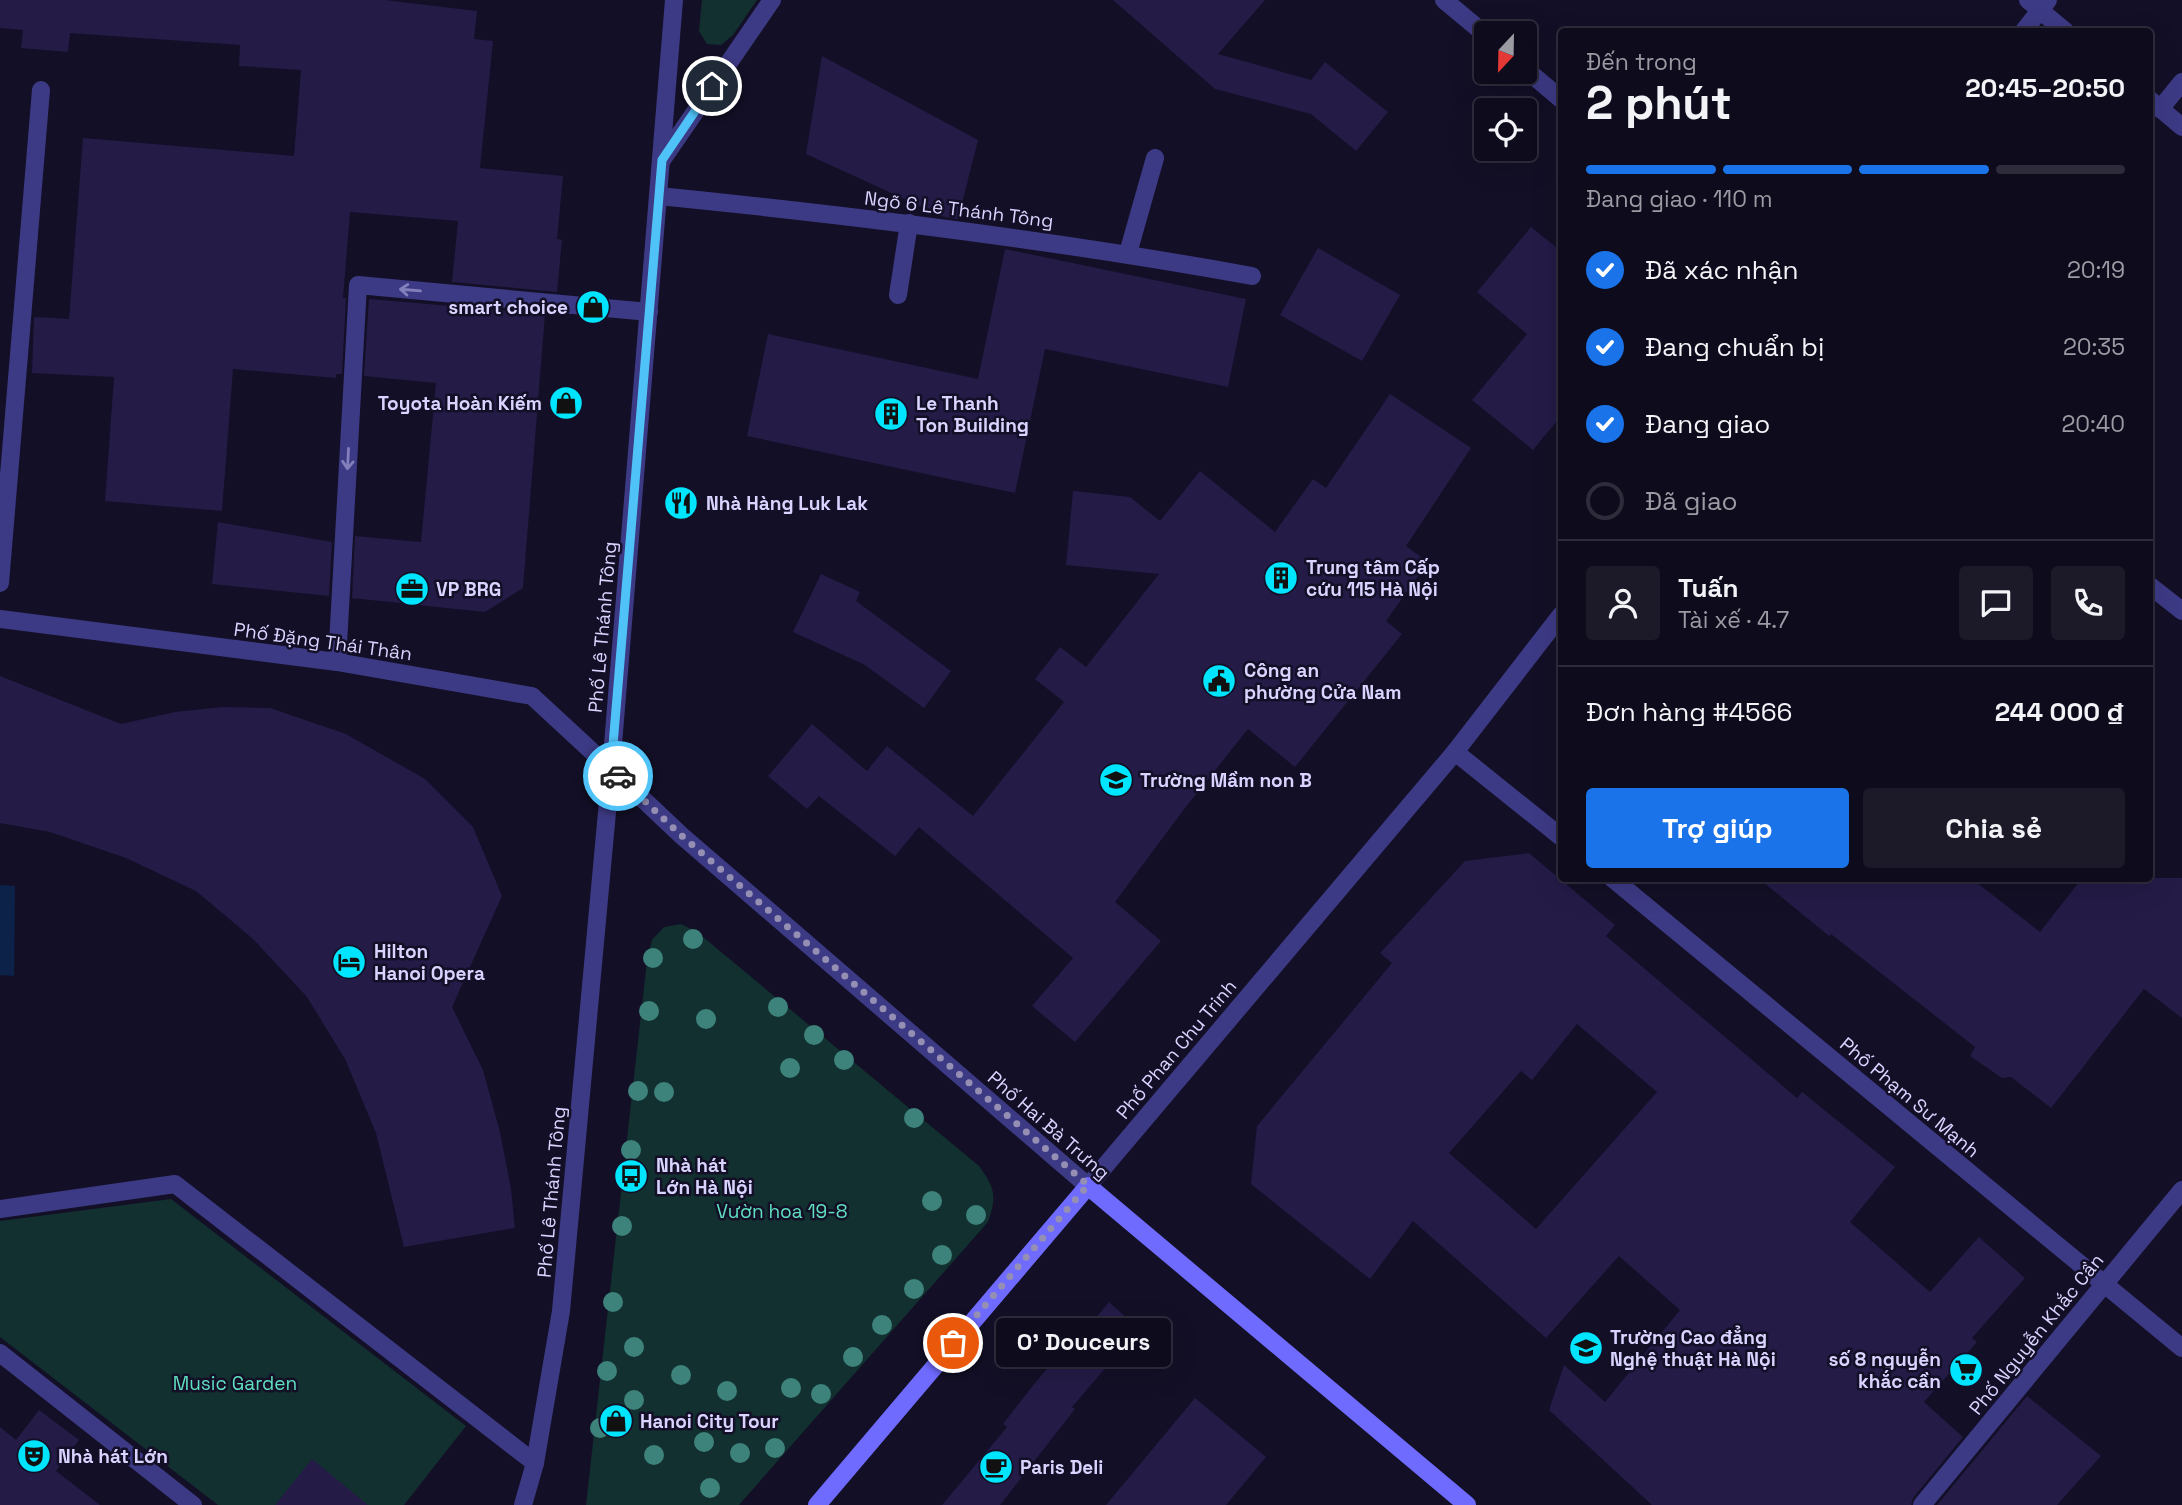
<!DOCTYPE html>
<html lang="vi">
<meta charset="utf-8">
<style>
body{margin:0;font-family:"Space Grotesk",sans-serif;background:#1c1929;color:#f1f3f6;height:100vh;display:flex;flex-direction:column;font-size:26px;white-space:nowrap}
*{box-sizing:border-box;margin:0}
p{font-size:23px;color:#9b9ba3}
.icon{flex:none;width:38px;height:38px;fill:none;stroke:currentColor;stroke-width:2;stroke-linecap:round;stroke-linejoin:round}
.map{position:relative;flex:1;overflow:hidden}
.panel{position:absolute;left:1558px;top:28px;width:595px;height:854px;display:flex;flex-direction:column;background:#0e0b1c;border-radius:7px;box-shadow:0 7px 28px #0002,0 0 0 2px #2e2b3b}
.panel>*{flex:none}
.needle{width:46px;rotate:202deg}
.controls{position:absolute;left:1474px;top:21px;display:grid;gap:14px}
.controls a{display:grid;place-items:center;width:63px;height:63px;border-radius:7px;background:#0e0b1c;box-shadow:0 7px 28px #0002,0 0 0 2px #2e2b3b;font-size:35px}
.pin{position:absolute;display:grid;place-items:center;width:60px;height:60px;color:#fff;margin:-30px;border:4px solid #fff;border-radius:50%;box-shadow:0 2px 7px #0007}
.courier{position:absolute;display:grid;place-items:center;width:70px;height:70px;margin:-35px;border:5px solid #4fc3f7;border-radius:50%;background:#fff;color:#222;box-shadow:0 2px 9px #0007}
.bubble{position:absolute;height:49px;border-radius:7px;background:#0e0b1c;box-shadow:0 7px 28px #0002,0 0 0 2px #2e2b3b;font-size:23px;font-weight:700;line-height:49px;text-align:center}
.headline em{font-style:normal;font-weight:700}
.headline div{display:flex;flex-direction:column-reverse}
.headline{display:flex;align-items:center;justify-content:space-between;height:119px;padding:0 28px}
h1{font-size:46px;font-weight:700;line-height:52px}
.bar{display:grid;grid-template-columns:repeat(4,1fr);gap:10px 7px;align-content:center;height:84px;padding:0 28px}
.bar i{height:9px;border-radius:5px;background:#2e2b3b}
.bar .current{background:#1a73e8}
.bar p{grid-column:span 4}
.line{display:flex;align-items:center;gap:18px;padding:0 28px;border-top:2px solid #2e2b3b}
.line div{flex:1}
.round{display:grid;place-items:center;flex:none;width:74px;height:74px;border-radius:7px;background:#1c1929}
ol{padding:0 28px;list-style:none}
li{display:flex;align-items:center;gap:21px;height:77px}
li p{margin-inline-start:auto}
li .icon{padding:7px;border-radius:50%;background:#1a73e8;color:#fff;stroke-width:4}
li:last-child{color:#9b9ba3}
li i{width:38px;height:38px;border:4px solid #2e2b3b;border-radius:50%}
.primary-button{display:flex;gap:14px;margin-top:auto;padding:14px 28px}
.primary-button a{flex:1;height:80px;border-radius:7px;background:#1a73e8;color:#fff;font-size:28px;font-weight:700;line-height:80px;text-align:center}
.primary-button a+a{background:#1c1929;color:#f1f3f6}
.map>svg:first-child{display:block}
.green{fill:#12302f}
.water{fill:#0c2248}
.building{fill:#241b47;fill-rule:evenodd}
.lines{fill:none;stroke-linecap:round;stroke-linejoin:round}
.service{stroke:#3d3a85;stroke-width:18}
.minor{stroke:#3d3a85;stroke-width:18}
.tertiary{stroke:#3d3a85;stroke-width:18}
.secondary{stroke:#6f6bff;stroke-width:18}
.tree{fill:#3d827b}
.oneway{stroke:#837fbc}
.done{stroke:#948fb3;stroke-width:7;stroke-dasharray:0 12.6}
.route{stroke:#4fc3f7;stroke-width:9}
.labels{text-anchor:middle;stroke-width:5;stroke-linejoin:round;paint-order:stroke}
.street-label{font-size:19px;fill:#d9d4ff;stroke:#130f26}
.poi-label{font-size:19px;font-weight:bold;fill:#d9d4ff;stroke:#130f26;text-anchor:start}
.park-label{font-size:19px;fill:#5fe0c0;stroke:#130f26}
</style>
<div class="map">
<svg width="2182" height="1505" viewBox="0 0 2182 1505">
<rect width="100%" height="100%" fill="#130f26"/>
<g class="green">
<polygon points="702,0 757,0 733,35 721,45 707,44 699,31"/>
<path d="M681 924 697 932 979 1166C995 1188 997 1196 988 1222L739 1505H586L647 961 652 940 664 927Z"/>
<polygon points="171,1199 466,1426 404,1505 218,1505 0,1337 0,1221"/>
</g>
<polygon class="water" points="0,885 15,886 14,976 0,975"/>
<g class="building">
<polygon points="0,0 385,0 477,11 474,39 493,41 480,168 563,176 557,239 562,240 557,292 452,282 458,221 350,212 343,298 346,298 342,374 336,374 336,378 233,369 222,511 105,501 114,377 32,373 34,317 69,319 83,138 294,156 301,70 239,66 240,45 70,33 68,52 21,48 23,30 0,28"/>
<polygon points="1113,0 1265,0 1218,54 1311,80 1325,62 1388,112 1356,151 1311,114 1215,89"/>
<polygon points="822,56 978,140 958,219 944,217 806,154"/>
<polygon points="1531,227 1561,251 1561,416 1533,450 1472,400 1527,334 1477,292"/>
<polygon points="1318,248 1400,295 1362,361 1280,315"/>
<polygon points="1005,249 1246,299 1228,387 1045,349 1015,493 747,436 768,334 978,379"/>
<polygon points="369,299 545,314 523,588 485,612 352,598 355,536 421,542 436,383 364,376"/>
<polygon points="1390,394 1471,448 1406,546 1428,562 1386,621 1402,634 1295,767 1248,729 1185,808 1115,902 1161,941 1075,1042 1032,1006 1073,958 919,827 895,856 819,796 807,809 768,776 812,724 867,771 887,746 973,816 1064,702 1035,679 1060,647 1086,667 1159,574 1066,565 1073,491 1130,497 1160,521 1200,471 1275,532 1313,479 1326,488"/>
<polygon points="218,522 332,542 329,596 212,584"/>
<polygon points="821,574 860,592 856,601 951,671 924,708 865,665 793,632"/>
<polygon points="0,676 121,724 175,712 222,707 270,708 346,734 425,779 473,827 502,896 452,1007 483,1070 500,1132 511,1189 515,1228 404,1247 376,1133 345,1059 307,997 253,939 196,891 126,858 50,832 0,823"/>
<path d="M1529 853 1615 925 1606 936 1797 1098 1802 1092 1895 1167 1850 1222 1930 1292 1979 1237 2025 1278 1972 1338 1977 1342 1924 1402 1963 1437 1913 1498 1911 1505H1652L1549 1410 1564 1365 1605 1402 1680 1310 1619 1256 1546 1338 1413 1221 1370 1279 1251 1184 1257 1126 1392 963 1380 953 1465 861ZM1577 1024 1657 1092 1536 1229 1449 1153 1521 1071 1532 1080Z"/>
<polygon points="1758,878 1971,878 2040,932 2082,878 2182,878 2182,1018 2144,989 2051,1108 2011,1077 2002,1078 1970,1056 1975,1047 1831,934 1829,936"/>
<polygon points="1109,1302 1139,1329 1072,1407 1075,1409 1000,1505 942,1505 1007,1427 1003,1424 1035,1383 1075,1336 1078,1339"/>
<polygon points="2027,1396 2101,1456 2057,1505 1937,1505"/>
<polygon points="1195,1398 1266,1457 1226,1505 1106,1505"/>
<polygon points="39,1410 79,1440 56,1471 100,1505 0,1505 0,1427 16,1440"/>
<polygon points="312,1459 368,1505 275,1505"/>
</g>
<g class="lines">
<g class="service">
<polyline points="2028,0 2066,32"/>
<polyline points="2149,99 2182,127"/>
<polyline points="2160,109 2182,82"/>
<polyline points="1128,253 1155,158"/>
<polyline points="898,295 909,223"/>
<polyline points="337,662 358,285 649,312"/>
<polyline points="0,1209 175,1184 535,1463"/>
<polyline points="0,1353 193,1505"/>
</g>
<g class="minor">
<polyline points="662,160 772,0"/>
<path d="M659 196C858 216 1055 240 1252 276"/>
<polyline points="0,583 41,90"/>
<polyline points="0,619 337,662 532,696 611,769"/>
<polyline points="1455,752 1561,837"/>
<polyline points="1612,878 2182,1348"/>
<polyline points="1922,1505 2182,1190"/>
</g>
<g class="tertiary">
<polyline points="1444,0 1486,35"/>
<polyline points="2023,32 2048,0"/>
<polyline points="1524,68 1561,99"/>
<polyline points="2149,585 2182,611"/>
<polyline points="611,769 682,836 1088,1186 1455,752 1561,615"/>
<polyline points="523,1505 535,1463 561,1311 611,769 674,0"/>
</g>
<polyline class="secondary" points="817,1505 1088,1186 1467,1505"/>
</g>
<g class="tree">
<circle cx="693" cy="939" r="10"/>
<circle cx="653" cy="958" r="10"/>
<circle cx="778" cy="1007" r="10"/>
<circle cx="649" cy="1011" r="10"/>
<circle cx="706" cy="1019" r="10"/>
<circle cx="814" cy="1035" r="10"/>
<circle cx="844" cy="1060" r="10"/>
<circle cx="790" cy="1068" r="10"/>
<circle cx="638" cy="1091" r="10"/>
<circle cx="664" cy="1092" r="10"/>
<circle cx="914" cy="1118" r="10"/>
<circle cx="631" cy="1150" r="10"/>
<circle cx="932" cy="1201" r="10"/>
<circle cx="976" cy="1215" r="10"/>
<circle cx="622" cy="1226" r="10"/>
<circle cx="942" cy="1255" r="10"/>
<circle cx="914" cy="1289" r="10"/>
<circle cx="613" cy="1302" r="10"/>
<circle cx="882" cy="1325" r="10"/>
<circle cx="634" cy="1347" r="10"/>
<circle cx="853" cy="1357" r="10"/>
<circle cx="607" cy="1371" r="10"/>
<circle cx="681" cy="1375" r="10"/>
<circle cx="791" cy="1388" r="10"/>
<circle cx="727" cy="1391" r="10"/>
<circle cx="821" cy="1394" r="10"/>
<circle cx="634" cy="1400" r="10"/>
<circle cx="600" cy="1428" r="10"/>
<circle cx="704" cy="1442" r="10"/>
<circle cx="775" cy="1448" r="10"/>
<circle cx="740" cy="1453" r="10"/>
<circle cx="654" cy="1455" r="10"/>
<circle cx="710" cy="1488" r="10"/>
</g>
<defs><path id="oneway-shaft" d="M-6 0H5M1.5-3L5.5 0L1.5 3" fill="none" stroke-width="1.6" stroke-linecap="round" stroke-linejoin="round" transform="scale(1.75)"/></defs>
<g class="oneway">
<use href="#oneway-shaft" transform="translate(410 290) rotate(-175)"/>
<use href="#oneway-shaft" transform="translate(348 459) rotate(93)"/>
</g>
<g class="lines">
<polyline class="done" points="618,776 682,836 1088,1185 953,1343"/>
<polyline class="route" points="618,776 611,769 662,160 712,86"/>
</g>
<defs>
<g id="shop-disc" transform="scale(1.75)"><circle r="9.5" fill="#00e5ff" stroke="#130f26"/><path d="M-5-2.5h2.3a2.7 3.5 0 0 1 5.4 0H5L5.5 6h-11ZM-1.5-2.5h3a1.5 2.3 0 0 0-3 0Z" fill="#111"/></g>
<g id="building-disc" transform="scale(1.75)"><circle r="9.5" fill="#00e5ff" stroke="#130f26"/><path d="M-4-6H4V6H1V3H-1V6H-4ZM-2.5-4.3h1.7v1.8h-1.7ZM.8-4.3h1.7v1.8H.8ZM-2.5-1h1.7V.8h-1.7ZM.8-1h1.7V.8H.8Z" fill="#111"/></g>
<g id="restaurant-disc" transform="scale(1.75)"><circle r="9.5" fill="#00e5ff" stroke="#130f26"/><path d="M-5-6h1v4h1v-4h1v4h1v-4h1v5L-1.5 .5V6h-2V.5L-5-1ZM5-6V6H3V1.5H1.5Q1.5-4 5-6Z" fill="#111"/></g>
<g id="office-disc" transform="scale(1.75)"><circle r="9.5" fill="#00e5ff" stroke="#130f26"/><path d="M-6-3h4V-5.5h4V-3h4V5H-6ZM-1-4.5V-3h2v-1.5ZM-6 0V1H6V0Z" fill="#111"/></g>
<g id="civic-disc" transform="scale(1.75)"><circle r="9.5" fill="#00e5ff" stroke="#130f26"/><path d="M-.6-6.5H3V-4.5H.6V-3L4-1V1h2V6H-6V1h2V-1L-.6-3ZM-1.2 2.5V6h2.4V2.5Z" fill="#111"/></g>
<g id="school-disc" transform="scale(1.75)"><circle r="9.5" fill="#00e5ff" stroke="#130f26"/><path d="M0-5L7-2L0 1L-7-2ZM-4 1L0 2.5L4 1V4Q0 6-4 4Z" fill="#111"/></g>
<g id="hotel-disc" transform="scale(1.75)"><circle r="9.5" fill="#00e5ff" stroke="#130f26"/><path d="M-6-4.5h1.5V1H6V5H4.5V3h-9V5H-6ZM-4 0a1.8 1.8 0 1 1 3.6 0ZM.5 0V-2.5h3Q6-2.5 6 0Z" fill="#111"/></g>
<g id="bus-disc" transform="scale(1.75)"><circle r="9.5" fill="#00e5ff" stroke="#130f26"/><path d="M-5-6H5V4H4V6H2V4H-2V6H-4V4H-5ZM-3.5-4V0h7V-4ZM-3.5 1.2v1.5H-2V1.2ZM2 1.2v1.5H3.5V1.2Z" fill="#111"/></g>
<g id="university-disc" transform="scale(1.75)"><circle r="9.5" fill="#00e5ff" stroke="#130f26"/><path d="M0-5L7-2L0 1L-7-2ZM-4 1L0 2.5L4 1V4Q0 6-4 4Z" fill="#111"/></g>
<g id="supermarket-disc" transform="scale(1.75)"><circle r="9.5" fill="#00e5ff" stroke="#130f26"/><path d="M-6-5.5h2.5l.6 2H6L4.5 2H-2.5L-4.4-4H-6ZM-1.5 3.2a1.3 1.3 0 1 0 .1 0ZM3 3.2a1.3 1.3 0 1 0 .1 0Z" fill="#111"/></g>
<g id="theatre-disc" transform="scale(1.75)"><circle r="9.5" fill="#00e5ff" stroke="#130f26"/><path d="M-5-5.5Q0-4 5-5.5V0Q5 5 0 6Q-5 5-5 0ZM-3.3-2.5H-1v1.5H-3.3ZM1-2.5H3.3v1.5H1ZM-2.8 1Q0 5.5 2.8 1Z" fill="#111"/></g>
<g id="cafe-disc" transform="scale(1.75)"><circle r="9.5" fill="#00e5ff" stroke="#130f26"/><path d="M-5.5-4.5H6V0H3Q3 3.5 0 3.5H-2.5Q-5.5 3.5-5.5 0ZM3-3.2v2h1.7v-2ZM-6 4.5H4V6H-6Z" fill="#111"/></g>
</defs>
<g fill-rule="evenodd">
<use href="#shop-disc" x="593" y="307"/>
<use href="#shop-disc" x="566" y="403"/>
<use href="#building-disc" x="891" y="414"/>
<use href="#restaurant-disc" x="681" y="503"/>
<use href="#building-disc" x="1281" y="578"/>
<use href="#office-disc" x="412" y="589"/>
<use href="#civic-disc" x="1219" y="681"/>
<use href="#school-disc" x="1116" y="780"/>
<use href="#hotel-disc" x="349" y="962"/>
<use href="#bus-disc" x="631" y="1176"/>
<use href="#university-disc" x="1586" y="1348"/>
<use href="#supermarket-disc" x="1966" y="1370"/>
<use href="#shop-disc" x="616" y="1421"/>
<use href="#theatre-disc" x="34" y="1456"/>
<use href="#cafe-disc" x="996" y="1467"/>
</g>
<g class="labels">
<g class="street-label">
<text transform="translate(959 209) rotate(7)" y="7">Ngõ 6 Lê Thánh Tông</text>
<text transform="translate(602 627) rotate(-85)" y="7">Phố Lê Thánh Tông</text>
<text transform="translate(323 641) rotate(8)" y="7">Phố Đặng Thái Thân</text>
<text transform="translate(1176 1049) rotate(-50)" y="7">Phố Phan Chu Trinh</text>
<text transform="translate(1910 1097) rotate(40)" y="7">Phố Phạm Sư Mạnh</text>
<text transform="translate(1049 1125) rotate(41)" y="7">Phố Hai Bà Trưng</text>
<text transform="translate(551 1192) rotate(-85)" y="7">Phố Lê Thánh Tông</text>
<text transform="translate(2036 1334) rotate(-51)" y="7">Phố Nguyễn Khắc Cần</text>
</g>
<g class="poi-label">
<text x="568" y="314" text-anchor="end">smart choice</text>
<text x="542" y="410" text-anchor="end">Toyota Hoàn Kiếm</text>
<text x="916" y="410">Le Thanh<tspan x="916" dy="22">Ton Building</tspan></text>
<text x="706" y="510">Nhà Hàng Luk Lak</text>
<text x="1306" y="574">Trung tâm Cấp<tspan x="1306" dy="22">cứu 115 Hà Nội</tspan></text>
<text x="436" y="596">VP BRG</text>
<text x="1244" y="677">Công an<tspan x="1244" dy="22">phường Cửa Nam</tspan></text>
<text x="1140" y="787">Trường Mầm non B</text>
<text x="374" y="958">Hilton<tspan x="374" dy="22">Hanoi Opera</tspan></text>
<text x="656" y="1172">Nhà hát<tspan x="656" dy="22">Lớn Hà Nội</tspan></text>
<text x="1610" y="1344">Trường Cao đẳng<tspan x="1610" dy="22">Nghệ thuật Hà Nội</tspan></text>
<text x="1941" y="1366" text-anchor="end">số 8 nguyễn<tspan x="1941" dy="22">khắc cần</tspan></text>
<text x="640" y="1428">Hanoi City Tour</text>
<text x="58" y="1463">Nhà hát Lớn</text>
<text x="1020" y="1474">Paris Deli</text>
</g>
<g class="park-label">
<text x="782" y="1218">Vườn hoa 19-8</text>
<text x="235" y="1390">Music Garden</text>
</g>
</g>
</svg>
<div class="controls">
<a><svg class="needle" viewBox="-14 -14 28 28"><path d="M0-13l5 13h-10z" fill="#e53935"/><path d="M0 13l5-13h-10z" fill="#9b9ba3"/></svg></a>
<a><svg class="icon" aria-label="locate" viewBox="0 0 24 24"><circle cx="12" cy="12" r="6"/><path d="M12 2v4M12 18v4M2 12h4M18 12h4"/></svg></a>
</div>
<div class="pin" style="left:953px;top:1343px;background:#ea580c"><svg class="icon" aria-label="bag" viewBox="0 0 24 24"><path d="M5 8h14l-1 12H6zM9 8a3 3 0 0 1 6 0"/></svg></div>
<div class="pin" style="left:712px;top:86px;background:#1f2937"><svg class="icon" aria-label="home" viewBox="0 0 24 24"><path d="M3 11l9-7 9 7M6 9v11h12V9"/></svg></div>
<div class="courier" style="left:618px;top:776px"><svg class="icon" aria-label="car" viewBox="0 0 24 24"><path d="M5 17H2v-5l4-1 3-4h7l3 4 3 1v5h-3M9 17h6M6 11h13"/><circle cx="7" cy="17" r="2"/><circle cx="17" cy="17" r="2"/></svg></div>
<div class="bubble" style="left:996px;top:1318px;width:175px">O’ Douceurs</div>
<section class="panel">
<div class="headline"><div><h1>2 phút</h1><p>Đến trong</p></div><em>20:45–20:50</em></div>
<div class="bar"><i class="current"></i><i class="current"></i><i class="current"></i><i></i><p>Đang giao · 110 m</p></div>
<ol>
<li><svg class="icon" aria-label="check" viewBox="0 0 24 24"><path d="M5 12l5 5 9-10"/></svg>Đã xác nhận<p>20:19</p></li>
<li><svg class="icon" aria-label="check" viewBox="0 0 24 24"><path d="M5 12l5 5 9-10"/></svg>Đang chuẩn bị<p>20:35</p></li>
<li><svg class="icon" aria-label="check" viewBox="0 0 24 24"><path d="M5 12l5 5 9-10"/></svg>Đang giao<p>20:40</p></li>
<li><i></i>Đã giao</li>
</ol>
<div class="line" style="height:126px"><a class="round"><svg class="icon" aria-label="person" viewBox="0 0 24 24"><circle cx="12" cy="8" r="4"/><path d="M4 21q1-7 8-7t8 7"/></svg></a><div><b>Tuấn</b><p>Tài xế · 4.7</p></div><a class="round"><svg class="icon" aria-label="chat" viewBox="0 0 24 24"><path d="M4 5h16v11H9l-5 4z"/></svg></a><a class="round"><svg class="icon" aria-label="phone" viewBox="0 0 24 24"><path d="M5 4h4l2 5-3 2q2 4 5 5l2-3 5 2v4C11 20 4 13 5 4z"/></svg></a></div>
<div class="line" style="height:91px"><div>Đơn hàng #4566</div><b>244 000 ₫</b></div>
<div class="primary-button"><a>Trợ giúp</a><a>Chia sẻ</a></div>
</section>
</div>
